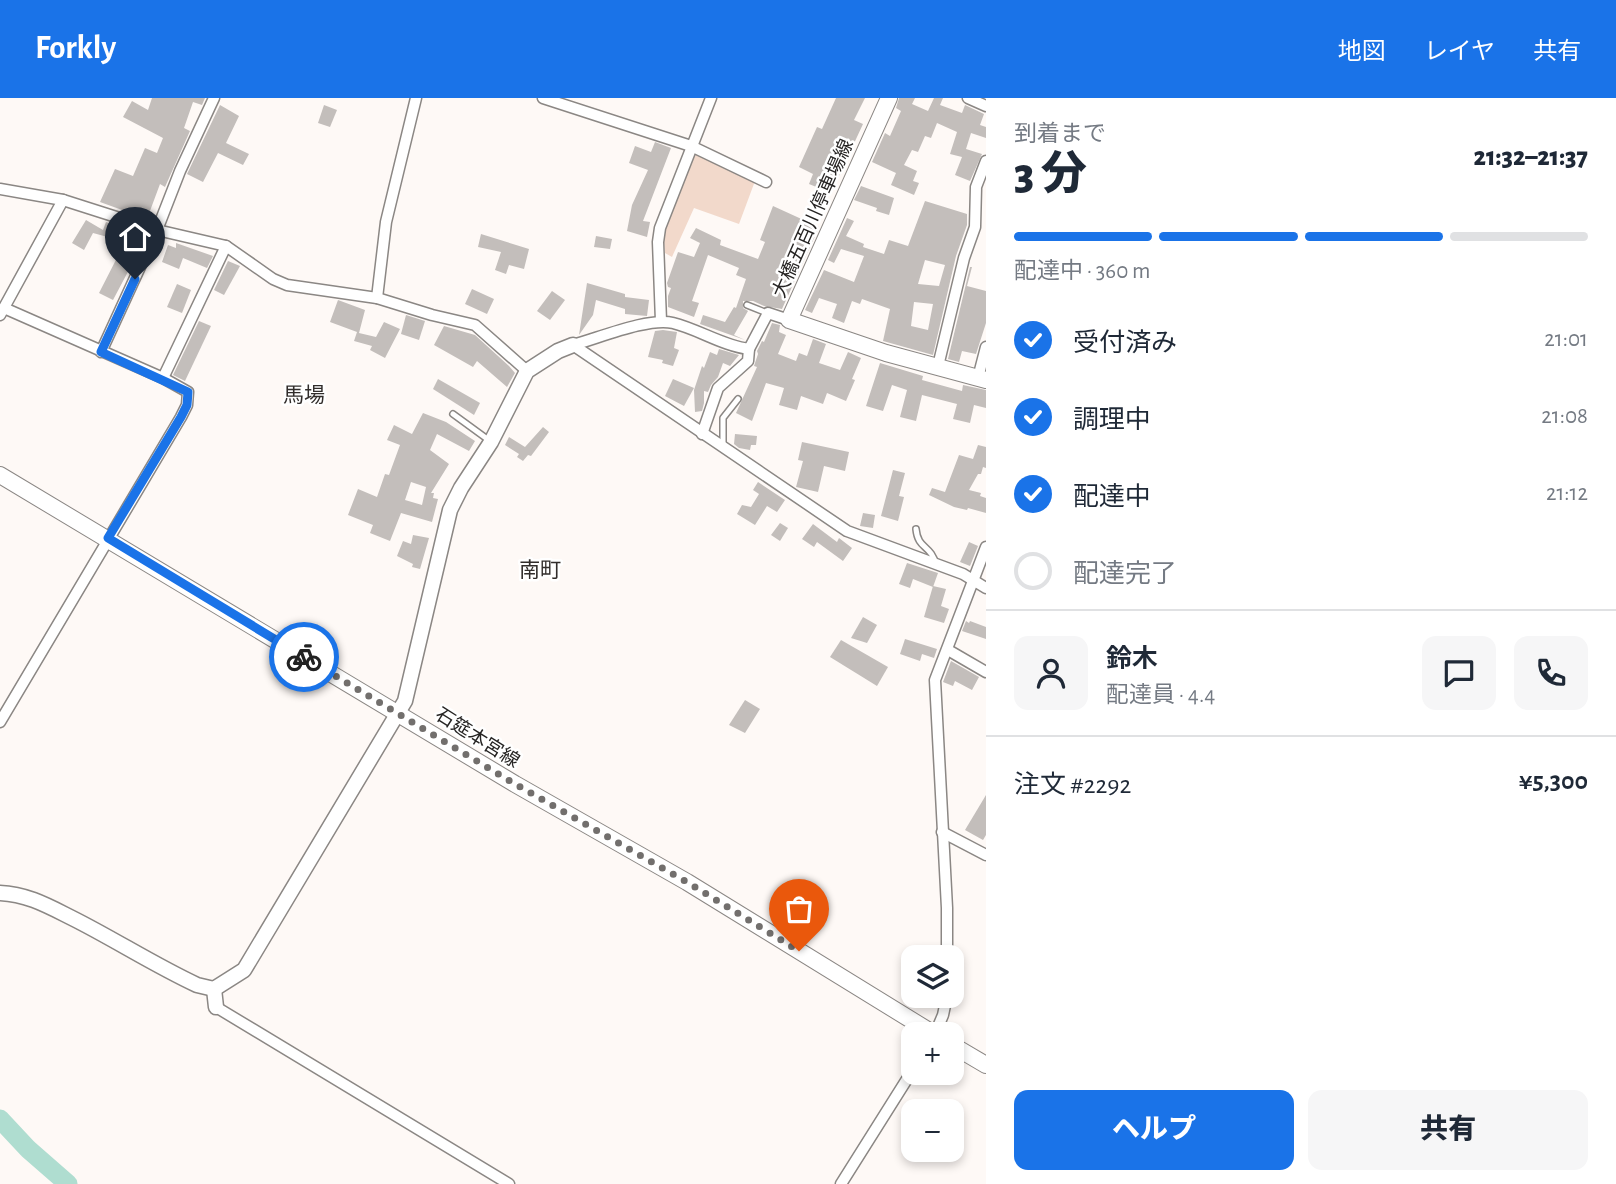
<!DOCTYPE html>
<html lang="ja">
<meta charset="utf-8">
<style>
body{margin:0;font-family:"Alegreya Sans","Noto Sans JP",sans-serif;background:#f6f6f7;color:#1f2937;height:100vh;display:flex;flex-direction:column;font-size:26px;white-space:nowrap}
*{box-sizing:border-box;margin:0}
p{font-size:23px;color:#747a83}
.icon{flex:none;width:38px;height:38px;fill:none;stroke:currentColor;stroke-width:2;stroke-linecap:round;stroke-linejoin:round}
.map{position:relative;flex:1;overflow:hidden}
.side{display:flex;flex-direction:column;background:#fff;width:630px}
.side>*{flex:none}
.tools{position:absolute;left:901px;top:847px;display:grid;gap:14px}
.tools a{display:grid;place-items:center;width:63px;height:63px;border-radius:14px;background:#fff;box-shadow:0 4px 10px #0003;font-size:35px}
.pin{position:absolute;display:grid;place-items:center;width:60px;height:60px;color:#fff;margin:-72px -30px;border-radius:50% 50% 50% 0;rotate:-45deg;box-shadow:0 0 7px #0007}
.pin .icon{rotate:45deg}
.courier{position:absolute;display:grid;place-items:center;width:70px;height:70px;margin:-35px;border:5px solid #1a73e8;border-radius:50%;background:#fff;color:#222;box-shadow:0 2px 9px #0007}
.headline em{font-style:normal;font-weight:800}
.headline div{display:flex;flex-direction:column-reverse}
.headline{display:flex;align-items:center;justify-content:space-between;height:119px;padding:0 28px}
h1{font-size:46px;font-weight:800;line-height:52px}
.bar{display:grid;grid-template-columns:repeat(4,1fr);gap:10px 7px;align-content:center;height:84px;padding:0 28px}
.bar i{height:9px;border-radius:5px;background:#e0e1e3}
.bar .current{background:#1a73e8}
.bar p{grid-column:span 4}
.line{display:flex;align-items:center;gap:18px;padding:0 28px;border-top:2px solid #e0e1e3}
.line div{flex:1}
.round{display:grid;place-items:center;flex:none;width:74px;height:74px;border-radius:14px;background:#f6f6f7}
ol{padding:0 28px;list-style:none}
li{display:flex;align-items:center;gap:21px;height:77px}
li p{margin-inline-start:auto}
li .icon{padding:7px;border-radius:50%;background:#1a73e8;color:#fff;stroke-width:4}
li:last-child{color:#747a83}
li i{width:38px;height:38px;border:4px solid #e0e1e3;border-radius:50%}
.cta{display:flex;gap:14px;margin-top:auto;padding:14px 28px}
.cta a{flex:1;height:80px;border-radius:14px;background:#1a73e8;color:#fff;font-size:28px;font-weight:800;line-height:80px;text-align:center}
.cta a+a{background:#f6f6f7;color:#1f2937}
header{display:flex;align-items:center;gap:42px;box-sizing:border-box;height:98px;padding:0 35px;background:#1a73e8;color:#fff}
header strong{font-size:33px}
nav{display:flex;gap:38px;margin-inline-start:auto;font-size:24px}
main{display:flex;flex:1;min-height:0}
.map>svg:first-child{display:block}
.green{fill:#f2d9cb}
.lines{fill:none;stroke-linecap:round;stroke-linejoin:round}
.river{stroke:#afddd0;stroke-width:19}
.building{fill:#c3bebb;fill-rule:evenodd}
.service-casing{stroke:#8b8784;stroke-width:8}
.minor-casing{stroke:#8b8784;stroke-width:13}
.tertiary-casing{stroke:#8b8784;stroke-width:17}
.secondary-casing{stroke:#8b8784;stroke-width:18}
.service{stroke:#fff;stroke-width:5}
.minor{stroke:#fff;stroke-width:10}
.tertiary{stroke:#fff;stroke-width:14}
.secondary{stroke:#fff;stroke-width:16}
.done{stroke:#726f6d;stroke-width:7;stroke-dasharray:0 12.6}
.route{stroke:#1a73e8;stroke-width:9}
.labels{text-anchor:middle;stroke-width:5;stroke-linejoin:round;paint-order:stroke}
.street-label{font-size:19px;fill:#262423;stroke:#fff}
.neighbourhood-label{font-size:21px;fill:#312d2b;stroke:#fff}
</style>
<header>
<strong>Forkly</strong>
<nav><a>地図</a><a>レイヤ</a><a>共有</a></nav>
</header>
<main>
<div class="map">
<svg width="986" height="1086" viewBox="0 0 986 1086">
<rect width="100%" height="100%" fill="#fef9f6"/>
<polygon class="green" points="693,52 755,83 739,126 694,110 672,159 665,155 663,133"/>
<g class="lines">
<polyline class="river" points="0,1021 28,1051 68,1086"/>
</g>
<g class="building">
<polygon points="152,0 205,0 202,7 193,4 184,30 190,33 165,89 160,86 147,121 100,104 115,71 133,78 145,50 157,55 163,40 123,19 132,3 148,12"/>
<polygon points="836,0 865,0 854,22 863,26 831,95 809,86 813,76 799,69 817,29 822,31"/>
<polygon points="899,0 915,0 912,6 928,13 934,0 943,0 940,7 962,15 965,7 984,16 980,27 986,29 986,40 971,35 966,51 982,56 970,83 955,77 962,59 950,56 957,34 937,25 931,40 925,38 918,54 912,52 904,67 917,73 913,83 919,85 914,97 891,87 896,75 872,64 885,35 890,38 901,13 896,10"/>
<polygon points="220,7 239,18 226,45 249,56 243,67 218,55 203,84 187,76"/>
<polygon points="324,7 337,12 330,29 318,25"/>
<polygon points="655,44 671,50 643,123 650,124 647,139 627,133 632,107 648,72 629,65 635,48 651,54"/>
<polygon points="861,88 894,100 889,117 876,113 877,110 854,102"/>
<path d="M925 103 967 116V127L956 158 933 257 883 243 890 211 862 201 860 206 852 203 844 225 832 220 837 206 819 200 812 215 805 212 824 172 854 184 864 158 841 151 834 165 828 162 847 120 854 123 846 138 864 146 863 149 884 156 889 142 908 148ZM925 162 945 167 939 188 918 186ZM914 204 933 206 928 232 911 228Z"/>
<polygon points="773,108 819,129 782,211 764,208 753,203 743,203 743,210 748,213 734,237 745,242 700,226 703,217 725,224 734,209 736,210 746,181 736,177 739,170 708,157 692,203 699,205 694,219 668,209 668,198 671,190 668,189 667,185 678,154 694,159 700,145 690,140 696,130 721,142 720,147 758,161 765,144 760,142"/>
<polygon points="86,122 103,132 106,124 137,134 128,166 131,168 113,202 99,195 121,152 112,149 115,141 93,135 84,152 72,145"/>
<polygon points="481,136 529,151 524,171 509,167 506,176 495,172 501,154 478,149"/>
<polygon points="596,138 612,141 610,151 594,149"/>
<polygon points="176,145 213,158 207,170 183,160 179,171 162,164 168,147 176,150"/>
<polygon points="228,163 240,168 224,197 214,192"/>
<polygon points="970,169 972,169 967,188 986,193 986,225 976,256 962,253 959,264 948,261"/>
<polygon points="587,185 625,196 625,199 649,202 647,218 625,216 625,211 596,202 593,217 579,237"/>
<polygon points="177,186 191,192 182,215 167,209"/>
<polygon points="472,191 494,201 487,216 465,206"/>
<polygon points="552,193 565,202 550,222 537,213"/>
<polygon points="338,202 365,212 359,235 376,239 384,224 400,231 385,260 370,252 372,248 354,243 357,234 330,224"/>
<polygon points="406,217 425,223 419,242 401,236"/>
<polygon points="199,223 211,228 185,283 173,277"/>
<polygon points="772,225 780,227 779,234 786,237 778,256 796,263 799,255 807,258 813,241 826,246 819,265 840,272 848,254 861,260 852,281 855,282 846,303 827,295 823,306 801,298 797,312 779,307 784,290 766,285 752,323 736,315 757,269 754,268 758,256 757,253 762,243 764,244"/>
<polygon points="444,228 475,237 509,268 515,275 507,289 477,263 473,269 434,247"/>
<polygon points="663,232 677,234 674,250 679,252 673,268 662,265 663,262 648,259 655,233"/>
<polygon points="719,251 739,257 730,268 723,265 718,279 711,287 708,294 704,293 704,305 702,313 695,314 694,292 702,268 704,270 710,254 717,257"/>
<polygon points="880,265 923,278 922,282 962,293 963,287 986,292 986,310 974,307 970,325 953,321 957,306 922,297 916,323 900,319 907,292 892,287 883,313 866,308"/>
<polygon points="438,281 480,305 474,317 433,291"/>
<polygon points="673,281 694,290 684,308 665,298"/>
<path d="M423 315 446 324 475 343 469 353 437 336 430 352 449 366 431 395H434L433 400 438 401 432 424 401 415 390 443 370 435 373 427 348 417 358 391 377 399 385 376 389 377 400 347 387 342 394 327 412 336ZM411 384 426 389 422 407 405 402Z"/>
<polygon points="543,329 549,334 531,358 528,357 523,363 517,359 519,356 505,347 509,339 525,349"/>
<polygon points="735,336 757,338 756,347 751,347 750,352 739,350 734,346"/>
<polygon points="802,344 849,354 845,373 824,368 818,394 796,389 803,363 798,362"/>
<polygon points="978,347 986,349 986,370 983,369 981,376 978,376 969,392 981,395 980,398 986,400 986,415 968,410 967,412 954,409 929,397 932,390 945,394 959,357 973,361"/>
<polygon points="893,372 905,375 899,398 904,399 898,423 881,418"/>
<polygon points="758,384 785,402 777,414 767,408 755,427 737,416 742,407 751,409 759,396 753,392"/>
<polygon points="863,415 875,417 873,430 860,428"/>
<polygon points="780,425 788,430 780,443 771,437"/>
<polygon points="813,426 837,444 839,440 852,450 843,463 817,444 814,449 802,441"/>
<polygon points="413,437 429,440 420,471 412,469 413,466 397,458 403,443 411,446"/>
<polygon points="969,444 978,448 970,468 960,464"/>
<polygon points="907,465 938,475 933,489 913,481 910,490 899,486"/>
<polygon points="933,488 946,491 941,508 949,511 944,525 924,519"/>
<polygon points="863,519 877,527 867,545 851,540"/>
<polygon points="966,523 969,525 970,523 986,529 986,541 962,533"/>
<polygon points="905,541 937,551 934,560 922,556 920,563 900,556"/>
<polygon points="841,542 888,569 877,588 830,559"/>
<polygon points="951,563 979,579 972,592 955,583 953,588 943,584"/>
<polygon points="745,602 760,611 745,635 729,627"/>
<polygon points="986,697 986,737 983,742 965,732"/>
</g>
<g class="lines">
<g class="service-casing">
<g id="service">
<polyline points="747,207 767,215"/>
<polyline points="453,316 490,343"/>
<polyline points="723,347 723,320 738,301"/>
<path d="M916 431C918 452 931 446 936 467"/>
</g>
</g>
<g class="minor-casing">
<g id="minor">
<polyline points="543,0 691,48 766,84"/>
<polyline points="968,0 986,8"/>
<polyline points="0,91 63,102 157,132 226,148 273,181 287,187 377,200 432,217 475,227 527,273"/>
<polyline points="377,200 386,124 416,0"/>
<polyline points="0,217 63,102"/>
<polyline points="661,223 658,144 660,130 711,0"/>
<polyline points="573,247 847,433 963,476 986,490"/>
<path d="M573 247C599 240 649 219 673 225 698 231 723 248 749 251L768 215 789 222"/>
<polyline points="101,254 157,132 180,73 214,0"/>
<polyline points="938,268 964,160 975,129 976,89 986,63"/>
<polyline points="163,280 226,148"/>
<polyline points="978,280 986,249"/>
<polyline points="702,336 718,290 748,263 749,251"/>
<polyline points="948,552 986,574"/>
<polyline points="0,624 181,319 187,307 188,294 163,280 4,210"/>
<polyline points="942,734 986,757"/>
<polyline points="947,859 947,810 935,582 986,449"/>
<polyline points="216,909 509,1086"/>
<polyline points="935,936 943,917 947,898"/>
<polyline points="841,1086 914,970"/>
</g>
</g>
<g class="tertiary-casing">
<g id="tertiary">
<path d="M0 795C27 796 48 808 72 820 114 841 154 867 197 887L214 891 244 872 405 603 450 412 461 390 491 344 527 273 558 253 573 247"/>
<polyline points="214,891 216,909"/>
</g>
</g>
<g class="secondary-casing">
<g id="secondary">
<polyline points="889,0 789,222 886,255 986,282"/>
<polyline points="0,377 515,686 687,784 934,936"/>
<polyline points="952,947 986,967"/>
</g>
</g>
<use href="#service" class="service"/>
<use href="#minor" class="minor"/>
<use href="#tertiary" class="tertiary"/>
<use href="#secondary" class="secondary"/>
</g>
<g class="lines">
<polyline class="done" points="304,559 515,686 687,784 799,853"/>
<polyline class="route" points="135,181 101,254 188,294 187,307 181,319 108,440 304,559"/>
</g>
<g class="labels">
<g class="street-label">
<text transform="translate(812 120) rotate(-66)" y="7">大橋五百川停車場線</text>
<text transform="translate(478 639) rotate(32)" y="7">石筵本宮線</text>
</g>
<g class="neighbourhood-label">
<text x="304" y="304">馬場</text>
<text x="540" y="479">南町</text>
</g>
</g>
</svg>
<div class="tools">
<a><svg class="icon" aria-label="layers" viewBox="0 0 24 24"><path d="M12 4l9 5-9 5-9-5zM3 14l9 5 9-5"/></svg></a>
<a>+</a>
<a>−</a>
</div>
<div class="pin" style="left:799px;top:853px;background:#ea580c"><svg class="icon" aria-label="bag" viewBox="0 0 24 24"><path d="M5 8h14l-1 12H6zM9 8a3 3 0 0 1 6 0"/></svg></div>
<div class="pin" style="left:135px;top:181px;background:#1f2937"><svg class="icon" aria-label="home" viewBox="0 0 24 24"><path d="M3 11l9-7 9 7M6 9v11h12V9"/></svg></div>
<div class="courier" style="left:304px;top:559px"><svg class="icon" aria-label="bike" viewBox="0 0 24 24"><circle cx="6" cy="16" r="4"/><circle cx="18" cy="16" r="4"/><path d="M6 16l4-8h5l3 8M10 8l3 8H6M13 5h3"/></svg></div>
</div>
<section class="side">
<div class="headline"><div><h1>3 分</h1><p>到着まで</p></div><em>21:32–21:37</em></div>
<div class="bar"><i class="current"></i><i class="current"></i><i class="current"></i><i></i><p>配達中 · 360 m</p></div>
<ol>
<li><svg class="icon" aria-label="check" viewBox="0 0 24 24"><path d="M5 12l5 5 9-10"/></svg>受付済み<p>21:01</p></li>
<li><svg class="icon" aria-label="check" viewBox="0 0 24 24"><path d="M5 12l5 5 9-10"/></svg>調理中<p>21:08</p></li>
<li><svg class="icon" aria-label="check" viewBox="0 0 24 24"><path d="M5 12l5 5 9-10"/></svg>配達中<p>21:12</p></li>
<li><i></i>配達完了</li>
</ol>
<div class="line" style="height:126px"><a class="round"><svg class="icon" aria-label="person" viewBox="0 0 24 24"><circle cx="12" cy="8" r="4"/><path d="M4 21q1-7 8-7t8 7"/></svg></a><div><b>鈴木</b><p>配達員 · 4.4</p></div><a class="round"><svg class="icon" aria-label="chat" viewBox="0 0 24 24"><path d="M4 5h16v11H9l-5 4z"/></svg></a><a class="round"><svg class="icon" aria-label="phone" viewBox="0 0 24 24"><path d="M5 4h4l2 5-3 2q2 4 5 5l2-3 5 2v4C11 20 4 13 5 4z"/></svg></a></div>
<div class="line" style="height:91px"><div>注文 #2292</div><b>¥5,300</b></div>
<div class="cta"><a>ヘルプ</a><a>共有</a></div>
</section>
</main>
